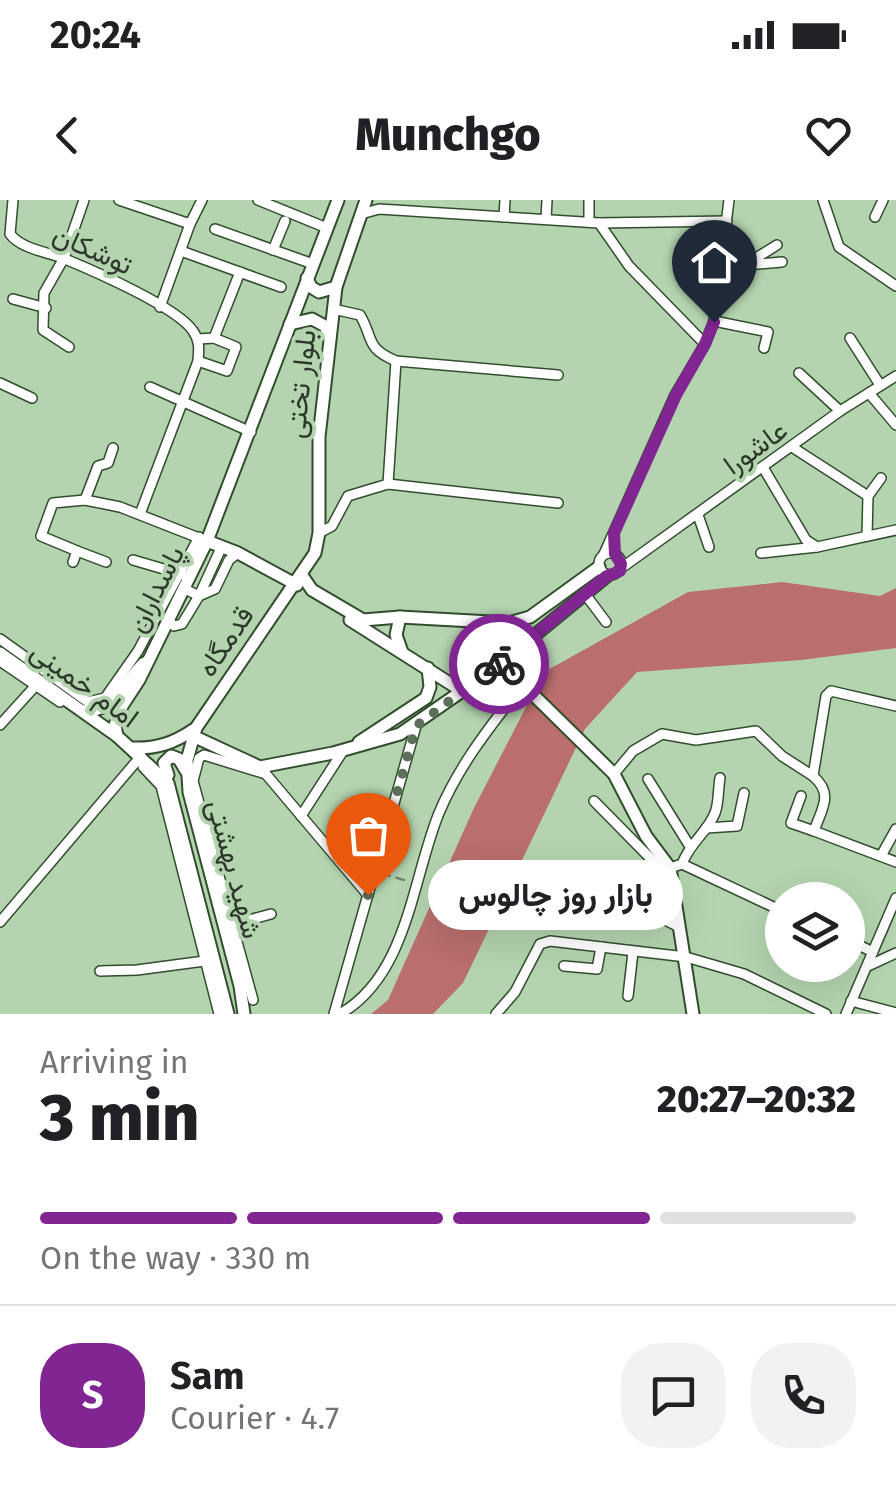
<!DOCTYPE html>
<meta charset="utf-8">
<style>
body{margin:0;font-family:"Fira Sans",Vazirmatn,sans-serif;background:#f2f2f2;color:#202124;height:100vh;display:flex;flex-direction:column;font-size:38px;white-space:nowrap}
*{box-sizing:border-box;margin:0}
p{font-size:32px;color:#757577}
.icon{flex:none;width:55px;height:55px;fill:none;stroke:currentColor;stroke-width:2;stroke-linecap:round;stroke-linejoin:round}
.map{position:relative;height:814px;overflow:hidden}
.sheet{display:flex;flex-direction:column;background:#fff;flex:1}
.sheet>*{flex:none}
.tools{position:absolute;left:765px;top:682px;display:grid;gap:20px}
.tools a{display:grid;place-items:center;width:100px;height:100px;border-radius:50%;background:#fff;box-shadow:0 10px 40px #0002;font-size:50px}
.pin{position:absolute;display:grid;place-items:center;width:85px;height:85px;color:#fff;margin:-102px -42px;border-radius:50% 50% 50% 0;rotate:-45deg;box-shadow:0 0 10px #0007}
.pin .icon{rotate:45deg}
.courier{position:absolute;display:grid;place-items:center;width:100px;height:100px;margin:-50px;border:8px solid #812592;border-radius:50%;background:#fff;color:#222;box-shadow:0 2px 12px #0007}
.bubble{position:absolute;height:70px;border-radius:35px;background:#fff;box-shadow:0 10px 40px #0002;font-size:32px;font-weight:800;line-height:70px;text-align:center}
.overview em{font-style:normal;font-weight:800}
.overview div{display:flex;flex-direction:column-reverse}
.overview{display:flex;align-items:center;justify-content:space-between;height:170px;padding:0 40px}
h1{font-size:65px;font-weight:800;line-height:75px}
.bar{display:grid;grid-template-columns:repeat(4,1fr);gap:15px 10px;align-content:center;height:120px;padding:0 40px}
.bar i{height:12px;border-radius:8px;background:#e0e0e0}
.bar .on{background:#812592}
.bar p{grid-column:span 4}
.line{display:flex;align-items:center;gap:25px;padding:0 40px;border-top:2px solid #e0e0e0}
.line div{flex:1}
.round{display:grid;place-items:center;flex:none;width:105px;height:105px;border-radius:40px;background:#f2f2f2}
.status{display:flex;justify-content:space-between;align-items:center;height:70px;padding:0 50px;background:#fff;direction:ltr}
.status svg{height:28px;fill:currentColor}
header{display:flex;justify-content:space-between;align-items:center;height:130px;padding:0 40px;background:#fff;font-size:45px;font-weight:800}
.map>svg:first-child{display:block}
.water{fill:#ba6f6e}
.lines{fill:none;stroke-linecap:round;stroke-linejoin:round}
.minor-casing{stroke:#324d2e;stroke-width:12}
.major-casing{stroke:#324d2e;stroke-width:15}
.path{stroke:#6f856c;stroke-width:2.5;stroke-dasharray:10 5;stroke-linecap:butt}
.minor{stroke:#fff;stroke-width:9}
.major{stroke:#fff;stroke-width:11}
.done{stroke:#5c6f59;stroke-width:10;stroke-dasharray:0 18}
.route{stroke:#812592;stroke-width:12}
.labels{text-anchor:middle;stroke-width:8;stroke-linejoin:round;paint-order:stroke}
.street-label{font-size:28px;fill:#2c382a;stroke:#b4d4af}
</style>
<div class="status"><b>20:24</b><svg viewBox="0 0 49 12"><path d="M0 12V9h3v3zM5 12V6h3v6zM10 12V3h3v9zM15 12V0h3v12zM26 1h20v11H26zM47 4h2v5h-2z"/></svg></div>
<header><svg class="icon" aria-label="back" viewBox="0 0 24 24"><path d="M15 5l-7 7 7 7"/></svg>Munchgo<svg class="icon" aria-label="heart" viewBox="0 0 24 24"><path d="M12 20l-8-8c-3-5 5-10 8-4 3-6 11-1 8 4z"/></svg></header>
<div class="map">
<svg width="896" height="814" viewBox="0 0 896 814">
<rect width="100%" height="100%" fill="#b4d4af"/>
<polygon class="water" points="782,382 880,396 896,388 896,448 801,460 637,472 585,529 463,783 433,814 371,814 388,800 473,610 544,472 688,392"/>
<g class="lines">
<g class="minor-casing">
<g id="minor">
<path d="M13 0 10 34C21 49 48 52 65 59 94 71 177 107 193 131 200 141 199 149 198 161L140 314"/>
<polyline points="119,0 190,24"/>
<polyline points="258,0 327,28"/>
<polyline points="823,0 839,47 896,86"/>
<polyline points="361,14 379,9 599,23 727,21"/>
<polyline points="504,17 505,0"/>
<polyline points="875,17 883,0"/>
<polyline points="546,19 547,0"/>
<polyline points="589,22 589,0"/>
<polyline points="599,23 629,66 705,144"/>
<polyline points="215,29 313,64"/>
<polyline points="273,50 285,21"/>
<polyline points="181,51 281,87"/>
<polyline points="748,63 777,45"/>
<polyline points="723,67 782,62"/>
<polyline points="13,99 46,108"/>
<polyline points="160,107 190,24 202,0"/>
<path d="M333 109 360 115C374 139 365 148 396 161L558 175"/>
<polyline points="714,121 768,132 764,148"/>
<polyline points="850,138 880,185"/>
<polyline points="198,139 214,138 240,72"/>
<polyline points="69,147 43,130 44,93 64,58 84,0"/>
<polyline points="198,161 227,171 236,147 214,138"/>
<polyline points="799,173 840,211"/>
<polyline points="0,183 32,198"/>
<polyline points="150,187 251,232"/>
<polyline points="869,193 896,225"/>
<polyline points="792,247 868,296"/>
<polyline points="764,269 806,340 817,347 896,330"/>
<polyline points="388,284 396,161"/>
<polyline points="85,300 98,266 108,263 113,248"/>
<polyline points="698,315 709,347"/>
<polyline points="319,333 332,326 348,296 388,284 558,303"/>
<polyline points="867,336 868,296 881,278"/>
<polyline points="77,351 106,362"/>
<circle cx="610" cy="364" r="11"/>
<polyline points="761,353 817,347"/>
<polyline points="604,354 675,195 705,144 714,121 729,0"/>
<polyline points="133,360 184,375"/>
<polyline points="73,362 77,351 41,336 53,303 85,300 120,307 204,340"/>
<polyline points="620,369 840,211 896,176"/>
<polyline points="185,389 199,396 222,346"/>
<polyline points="585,394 606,422"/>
<polyline points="168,420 174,426 182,424 199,396 215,389 229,360 238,353"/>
<polyline points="0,439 88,502 105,498 138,451 199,337"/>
<polyline points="0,461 60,502"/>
<path d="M896 506 831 491 826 496 813 576C834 594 822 608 814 631L896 662"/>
<polyline points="0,525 38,483"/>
<polyline points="143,567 161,586 219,814"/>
<polyline points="265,573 368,695"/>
<polyline points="614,574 633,551 662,534 696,540 756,531 782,556 813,576"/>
<polyline points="648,579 689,645"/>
<polyline points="801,596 791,623 814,631"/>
<polyline points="594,601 657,665 670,668 682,664 782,711"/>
<polyline points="301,616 343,551"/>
<polyline points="706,628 737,626 744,593"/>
<polyline points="881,656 896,629"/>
<path d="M682 664C690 642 707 633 715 613 719 603 718 589 720 578"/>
<polyline points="576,675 679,727"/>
<polyline points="0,722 141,556"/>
<polyline points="227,726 271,714"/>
<polyline points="848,740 873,752"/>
<polyline points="564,766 597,769 601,747"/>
<polyline points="868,766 896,753"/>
<polyline points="100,771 137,770 212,760"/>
<polyline points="628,796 633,752"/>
<polyline points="253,800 193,581 199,558 204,555 266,574"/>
<polyline points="851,801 896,813"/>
<polyline points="334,814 416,526"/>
<path d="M340 814C408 775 412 679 439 613 457 570 484 534 513 497L510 487 493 469"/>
<polyline points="496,814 515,792 540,744 550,741 686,757 744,774 826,814"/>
<polyline points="846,814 896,698"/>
</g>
</g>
<g class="major-casing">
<g id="major">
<polyline points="307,78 311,87 319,92 336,87"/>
<polyline points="290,124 312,119 325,126 330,138"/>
<polyline points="207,341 238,353 297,385"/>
<polyline points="301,374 312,390 363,420 400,417 509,423 530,417 599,367"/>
<polyline points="400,417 396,435 402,452"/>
<polyline points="350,420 462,491"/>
<polyline points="523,445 524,486"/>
<polyline points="0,453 117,536 168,583 228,814"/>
<polyline points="501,463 614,574 646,636 670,668 693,814"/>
<path d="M84 511C115 512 124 482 144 463"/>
<polyline points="117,536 115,525 122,506 139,480 207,341 338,0"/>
<polyline points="193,536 260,567 333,553 400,534 491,471 607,376"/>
<polyline points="359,542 426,498 430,487 428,468"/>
<path d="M132 548C156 549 174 543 193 530"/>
<polyline points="168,575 164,563 171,556 179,559 186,571"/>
<polyline points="244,814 240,786 189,592 187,560 196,528 315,353 319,333 319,237 336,87 366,0"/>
</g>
</g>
<polyline class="path" points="381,673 407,681"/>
<use href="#minor" class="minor"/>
<use href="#major" class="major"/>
</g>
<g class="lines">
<polyline class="done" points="368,695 416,526 499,464"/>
<polyline class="route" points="499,464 607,376 620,371 621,364 615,354 614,333 676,195 705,144 714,122"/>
</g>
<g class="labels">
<g class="street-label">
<text transform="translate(93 49) rotate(24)" y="10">توشکان</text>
<text transform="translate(300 184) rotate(-84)" y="10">بلوار تختی</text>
<text transform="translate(755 247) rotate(-36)" y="10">عاشورا</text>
<text transform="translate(155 389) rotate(-63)" y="10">پاسداران</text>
<text transform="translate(225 441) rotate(-56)" y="10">قدمگاه</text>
<text transform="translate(85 484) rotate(36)" y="10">امام خمینی</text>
<text transform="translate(235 669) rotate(75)" y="10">شهید بهشتی</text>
</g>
</g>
</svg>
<div class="tools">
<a><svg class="icon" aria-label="layers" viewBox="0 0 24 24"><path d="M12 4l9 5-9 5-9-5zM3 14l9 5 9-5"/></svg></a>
</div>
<div class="pin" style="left:368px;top:695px;background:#ea580c"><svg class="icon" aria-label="bag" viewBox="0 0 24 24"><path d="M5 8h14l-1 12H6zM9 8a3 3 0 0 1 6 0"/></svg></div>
<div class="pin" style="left:714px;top:122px;background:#1f2937"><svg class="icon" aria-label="home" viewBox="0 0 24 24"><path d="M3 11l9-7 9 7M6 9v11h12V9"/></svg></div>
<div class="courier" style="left:499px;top:464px"><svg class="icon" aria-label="bike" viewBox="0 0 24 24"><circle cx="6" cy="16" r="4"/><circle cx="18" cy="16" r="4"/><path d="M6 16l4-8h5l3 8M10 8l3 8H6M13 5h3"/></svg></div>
<div class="bubble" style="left:428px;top:660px;width:255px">بازار روز چالوس</div>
</div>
<section class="sheet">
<div class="overview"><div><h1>3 min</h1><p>Arriving in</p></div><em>20:27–20:32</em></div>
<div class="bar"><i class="on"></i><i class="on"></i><i class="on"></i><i></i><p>On the way · 330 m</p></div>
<div class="line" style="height:180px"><b class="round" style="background:#812592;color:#fff">S</b><div><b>Sam</b><p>Courier · 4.7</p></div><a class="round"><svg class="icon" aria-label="chat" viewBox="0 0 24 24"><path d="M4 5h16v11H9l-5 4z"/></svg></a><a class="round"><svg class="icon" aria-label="phone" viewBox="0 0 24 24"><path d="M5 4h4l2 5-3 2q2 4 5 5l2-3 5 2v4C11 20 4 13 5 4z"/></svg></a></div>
</section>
